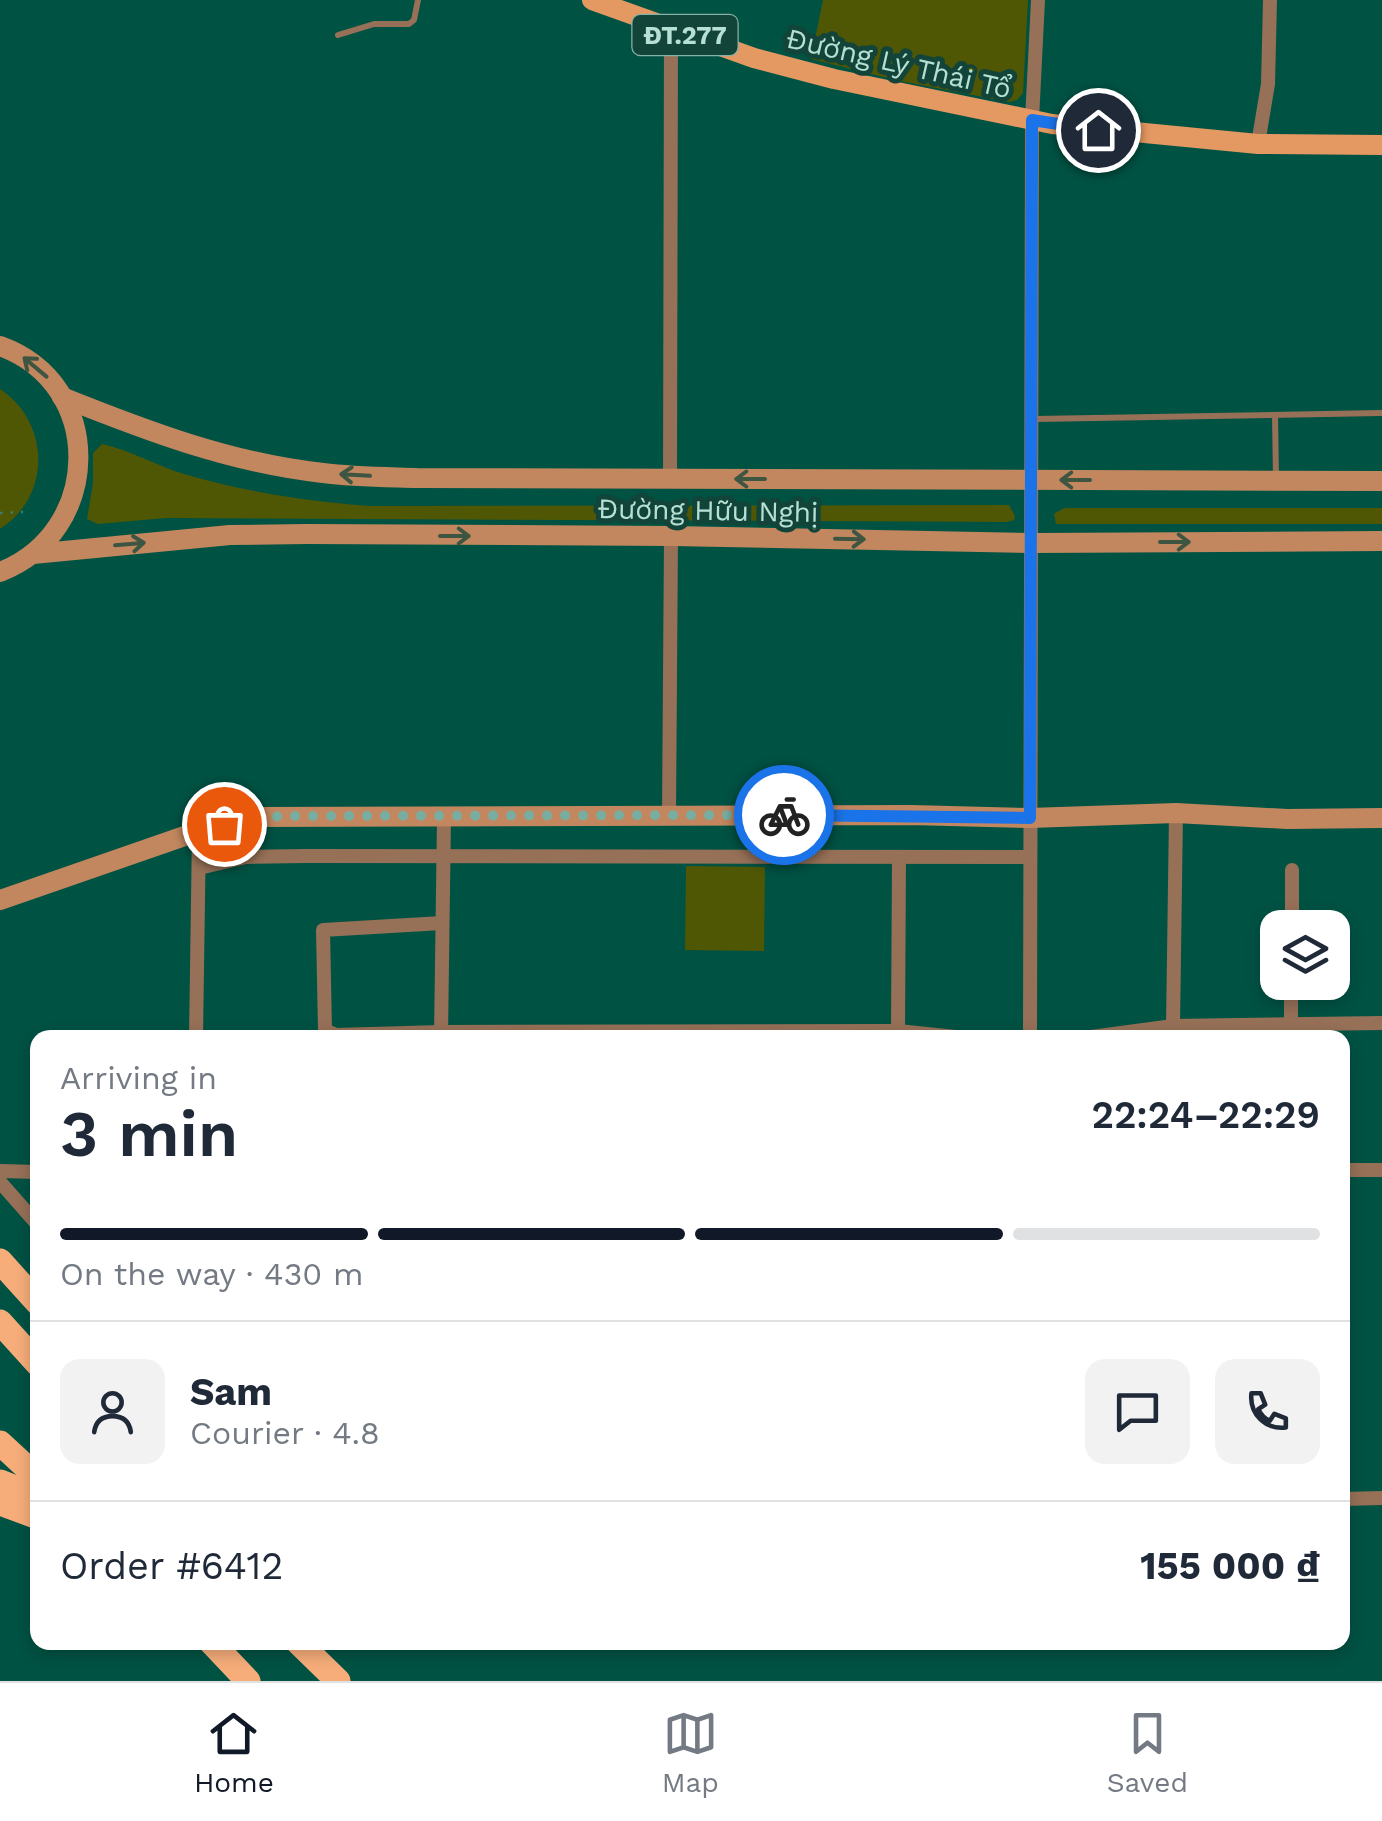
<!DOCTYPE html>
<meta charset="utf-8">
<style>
body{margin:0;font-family:"Work Sans",sans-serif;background:#f2f2f3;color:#1f2937;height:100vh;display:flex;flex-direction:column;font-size:38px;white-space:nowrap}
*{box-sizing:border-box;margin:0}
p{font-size:32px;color:#747a83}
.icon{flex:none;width:55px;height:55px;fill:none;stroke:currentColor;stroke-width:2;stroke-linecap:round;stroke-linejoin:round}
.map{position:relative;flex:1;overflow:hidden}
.panel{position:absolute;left:30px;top:1030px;width:1320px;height:620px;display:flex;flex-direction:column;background:#fff;border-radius:20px;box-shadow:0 5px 15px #0003}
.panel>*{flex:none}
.buttons{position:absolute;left:1260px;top:910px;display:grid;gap:20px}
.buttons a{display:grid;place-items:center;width:90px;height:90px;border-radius:20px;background:#fff;box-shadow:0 5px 15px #0003;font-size:50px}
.pin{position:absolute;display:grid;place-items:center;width:85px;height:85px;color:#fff;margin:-42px;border:5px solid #fff;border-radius:50%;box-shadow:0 2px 10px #0007}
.courier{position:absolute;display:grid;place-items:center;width:100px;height:100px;margin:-50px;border:8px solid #1a73e8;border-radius:50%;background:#fff;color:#222;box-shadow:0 2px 12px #0007}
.overview em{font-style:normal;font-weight:600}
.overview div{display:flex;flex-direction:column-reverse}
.overview{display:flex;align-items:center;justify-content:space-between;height:170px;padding:0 30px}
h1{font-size:65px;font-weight:600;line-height:75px}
.bar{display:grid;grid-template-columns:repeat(4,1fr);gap:15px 10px;align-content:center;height:120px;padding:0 30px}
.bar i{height:12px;border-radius:8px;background:#e0e1e3}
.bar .active{background:#111827}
.bar p{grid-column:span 4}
.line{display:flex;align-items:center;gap:25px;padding:0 30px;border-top:2px solid #e0e1e3}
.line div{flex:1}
.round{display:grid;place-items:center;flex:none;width:105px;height:105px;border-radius:20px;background:#f2f2f3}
.tab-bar{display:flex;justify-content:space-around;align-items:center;height:140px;border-top:2px solid #e0e1e3;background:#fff;font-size:28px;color:#747a83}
.tab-bar a{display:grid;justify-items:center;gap:5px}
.tab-bar .active{color:#111827}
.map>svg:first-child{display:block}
.green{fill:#4f5704}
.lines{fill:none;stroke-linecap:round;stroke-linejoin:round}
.path{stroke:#3a7f71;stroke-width:2.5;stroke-dasharray:2.5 8;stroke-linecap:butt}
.lane{stroke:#967057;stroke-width:6}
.street{stroke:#967057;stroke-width:14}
.secondary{stroke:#c2875e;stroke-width:20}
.primary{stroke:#e49862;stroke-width:20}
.highway{stroke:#f6ad7a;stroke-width:25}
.oneway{stroke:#3e5542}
.done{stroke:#77aea1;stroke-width:10;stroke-dasharray:0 18}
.route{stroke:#1a73e8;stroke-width:12}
.labels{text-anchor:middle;stroke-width:10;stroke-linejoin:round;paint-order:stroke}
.shield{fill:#124439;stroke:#86b1a6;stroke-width:2.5}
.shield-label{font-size:25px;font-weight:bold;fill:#b7e0d4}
.street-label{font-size:28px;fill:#b7e0d4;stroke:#124439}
</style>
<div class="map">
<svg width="1382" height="1681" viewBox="0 0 1382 1681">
<rect width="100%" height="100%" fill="#005243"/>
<g class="green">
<polygon points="823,0 1028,0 1023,93 1017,100 1009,102 900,81 811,59"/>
<path d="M0 389C50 422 52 496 0 529Z"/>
<path d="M102 444C130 450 157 466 184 474 245 492 307 501 371 506L1009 505 1015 516 1014 520 1007 522 166 518 98 524 87 519 93 483V453Z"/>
<polygon points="1064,508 1382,508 1382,524 1056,524 1054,514"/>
<polygon points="686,866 765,867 764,951 685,950"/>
</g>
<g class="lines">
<polyline class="path" points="0,513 23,512"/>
<g class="lane">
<polyline points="338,35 374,24 409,24 414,20 418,0"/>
<polyline points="1275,415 1276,479"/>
<polyline points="1034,419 1381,413"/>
</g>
<g class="street">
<polyline points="1258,144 1268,84 1270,0"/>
<polyline points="670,479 671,30"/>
<polyline points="669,815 671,536"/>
<polyline points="199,868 246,857 306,856 1029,857"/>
<polyline points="442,923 323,930 325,1030 336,1035 441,1032 898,1031 965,1038"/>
<polyline points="1292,928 1292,870"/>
<polyline points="1291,1023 1291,982"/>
<polyline points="1173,1026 1176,813"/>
<polyline points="898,1031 899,857"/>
<polyline points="441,1037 444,817"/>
<polyline points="196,1038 199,831"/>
<polyline points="1030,1038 1032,120 1038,0"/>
<polyline points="1084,1038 1173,1026 1382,1023"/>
<polyline points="1342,1170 1382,1170"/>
<polyline points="0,1171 38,1172"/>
<polyline points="0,1182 38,1225"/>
<polyline points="1342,1499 1382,1498"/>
</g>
<g class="secondary">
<path d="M0 346C106 384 103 532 0 572"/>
<path d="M62 397C147 431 231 463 323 473 354 477 386 477 417 478L1382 481"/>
<polyline points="33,554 230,535 307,534 671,536 1032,543 1382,541"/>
<polyline points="0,900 199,831 250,817 911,815 1030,818 1176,813 1287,819 1382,818"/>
</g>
<polyline class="primary" points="592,0 754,58 834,79 1052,124 1258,144 1382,145"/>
<g class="highway">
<polyline points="0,1261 38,1303"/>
<polyline points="0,1322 38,1364"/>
<polyline points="0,1443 38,1478"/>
<polyline points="0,1482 38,1497"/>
<polyline points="0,1503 38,1517"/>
<polyline points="211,1642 248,1681"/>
<polyline points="298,1642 338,1681"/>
</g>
</g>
<defs><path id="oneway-shaft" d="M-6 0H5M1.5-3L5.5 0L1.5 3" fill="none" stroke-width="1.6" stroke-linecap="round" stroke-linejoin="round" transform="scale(2.5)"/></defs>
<g class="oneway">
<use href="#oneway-shaft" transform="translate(35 367) rotate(-140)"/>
<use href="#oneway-shaft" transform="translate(355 475) rotate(-177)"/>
<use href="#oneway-shaft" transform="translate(750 479) rotate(-180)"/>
<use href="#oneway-shaft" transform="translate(1075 480) rotate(-180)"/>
<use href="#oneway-shaft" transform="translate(455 536)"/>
<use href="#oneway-shaft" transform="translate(850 539) rotate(1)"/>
<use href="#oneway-shaft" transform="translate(1175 542)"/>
<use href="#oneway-shaft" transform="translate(130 544) rotate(-5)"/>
</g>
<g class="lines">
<polyline class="done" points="224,824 250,817 298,816 784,815"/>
<polyline class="route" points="784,815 1030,818 1032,120 1098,130"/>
</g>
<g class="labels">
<rect class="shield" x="632.5" y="15" width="105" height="40" rx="8"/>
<g class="shield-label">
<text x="685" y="44">ĐT.277</text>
</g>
<g class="street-label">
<text transform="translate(899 63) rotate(13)" y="10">Đường Lý Thái Tổ</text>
<text transform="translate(708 510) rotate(1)" y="10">Đường Hữu Nghị</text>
</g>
</g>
</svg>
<div class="buttons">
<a><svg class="icon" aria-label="layers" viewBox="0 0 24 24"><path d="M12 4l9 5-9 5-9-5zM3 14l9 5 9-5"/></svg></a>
</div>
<div class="pin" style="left:224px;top:824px;background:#ea580c"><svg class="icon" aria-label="bag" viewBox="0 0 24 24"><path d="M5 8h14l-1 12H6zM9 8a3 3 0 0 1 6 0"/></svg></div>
<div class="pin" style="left:1098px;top:130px;background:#1f2937"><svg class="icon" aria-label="home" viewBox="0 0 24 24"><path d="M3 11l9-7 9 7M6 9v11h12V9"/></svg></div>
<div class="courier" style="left:784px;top:815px"><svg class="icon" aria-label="bike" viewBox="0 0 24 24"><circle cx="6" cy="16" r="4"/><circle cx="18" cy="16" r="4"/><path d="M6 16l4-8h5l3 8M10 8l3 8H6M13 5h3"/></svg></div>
<section class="panel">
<div class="overview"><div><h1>3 min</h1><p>Arriving in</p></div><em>22:24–22:29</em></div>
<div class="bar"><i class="active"></i><i class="active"></i><i class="active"></i><i></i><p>On the way · 430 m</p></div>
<div class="line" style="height:180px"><a class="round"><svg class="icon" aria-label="person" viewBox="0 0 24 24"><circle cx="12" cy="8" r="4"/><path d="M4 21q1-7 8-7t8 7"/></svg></a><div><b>Sam</b><p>Courier · 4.8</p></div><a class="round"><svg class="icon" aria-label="chat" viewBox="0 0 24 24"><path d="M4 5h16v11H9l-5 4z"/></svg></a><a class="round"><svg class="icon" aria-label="phone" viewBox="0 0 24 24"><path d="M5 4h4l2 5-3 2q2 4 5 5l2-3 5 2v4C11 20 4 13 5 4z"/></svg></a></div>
<div class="line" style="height:130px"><div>Order #6412</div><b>155 000 ₫</b></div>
</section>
</div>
<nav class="tab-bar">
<a class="active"><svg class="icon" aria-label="home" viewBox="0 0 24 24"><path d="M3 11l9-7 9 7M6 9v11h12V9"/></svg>Home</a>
<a><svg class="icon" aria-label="map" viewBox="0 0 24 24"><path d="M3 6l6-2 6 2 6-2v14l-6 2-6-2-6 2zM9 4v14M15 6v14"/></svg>Map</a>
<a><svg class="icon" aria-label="saved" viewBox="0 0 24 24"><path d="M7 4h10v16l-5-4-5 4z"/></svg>Saved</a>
</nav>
